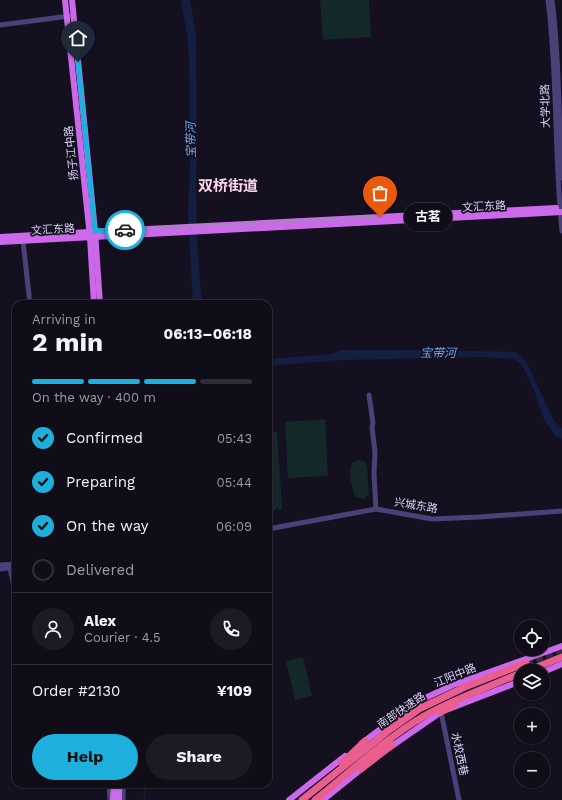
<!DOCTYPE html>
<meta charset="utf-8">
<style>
body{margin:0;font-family:"Work Sans","Noto Sans SC",sans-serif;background:#1e1a25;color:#f1f3f6;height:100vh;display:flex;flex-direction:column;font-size:15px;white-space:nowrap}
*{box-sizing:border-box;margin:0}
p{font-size:13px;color:#9c9ba2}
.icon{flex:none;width:22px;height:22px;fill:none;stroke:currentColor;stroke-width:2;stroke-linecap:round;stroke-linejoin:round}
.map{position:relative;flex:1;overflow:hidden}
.panel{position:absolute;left:12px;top:300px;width:260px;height:488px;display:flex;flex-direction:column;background:#100c18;border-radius:12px;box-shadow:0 1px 3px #0004,0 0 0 1px #302c37}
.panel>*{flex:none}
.controls{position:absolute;left:514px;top:620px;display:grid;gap:8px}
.controls a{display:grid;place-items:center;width:36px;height:36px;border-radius:50%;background:#100c18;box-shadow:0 1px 3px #0004,0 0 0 1px #302c37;font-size:20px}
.pin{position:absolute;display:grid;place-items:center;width:34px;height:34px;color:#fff;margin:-41px -17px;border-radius:50% 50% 50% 0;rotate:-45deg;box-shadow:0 0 4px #0007}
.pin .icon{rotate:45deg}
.courier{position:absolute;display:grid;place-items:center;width:40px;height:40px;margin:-20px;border:3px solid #1db0dc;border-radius:50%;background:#fff;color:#222;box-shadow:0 1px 5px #0007}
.bubble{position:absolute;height:28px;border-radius:14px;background:#100c18;box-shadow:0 1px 3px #0004,0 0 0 1px #302c37;font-size:13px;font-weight:700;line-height:28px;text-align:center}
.overview em{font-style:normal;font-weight:700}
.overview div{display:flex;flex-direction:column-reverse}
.overview{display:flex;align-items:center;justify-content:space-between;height:68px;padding:0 20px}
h1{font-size:26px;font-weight:700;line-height:30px}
.bar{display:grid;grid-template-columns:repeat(4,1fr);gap:6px 4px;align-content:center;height:48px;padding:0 20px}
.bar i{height:5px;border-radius:3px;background:#302c37}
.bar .on{background:#1db0dc}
.bar p{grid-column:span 4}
.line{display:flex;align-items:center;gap:10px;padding:0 20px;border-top:1px solid #302c37}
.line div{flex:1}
.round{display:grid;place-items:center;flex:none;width:42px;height:42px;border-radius:21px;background:#1e1a25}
ol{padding:0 20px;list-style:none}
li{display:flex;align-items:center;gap:12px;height:44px}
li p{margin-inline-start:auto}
li .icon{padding:4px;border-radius:50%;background:#1db0dc;color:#111;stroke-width:4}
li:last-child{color:#9c9ba2}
li i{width:22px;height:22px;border:2px solid #302c37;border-radius:50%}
.action{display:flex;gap:8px;margin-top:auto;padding:8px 20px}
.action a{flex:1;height:46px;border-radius:24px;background:#1db0dc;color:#111;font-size:16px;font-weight:700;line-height:46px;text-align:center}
.action a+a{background:#1e1a25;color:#f1f3f6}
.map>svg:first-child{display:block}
.green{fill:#142729}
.water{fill:#141e40}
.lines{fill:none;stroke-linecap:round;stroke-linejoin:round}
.stream{stroke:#141e40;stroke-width:1}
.highway-tunnel{stroke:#332d41;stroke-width:7;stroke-dasharray:7 3.5;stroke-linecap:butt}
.minor{stroke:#4a4179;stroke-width:5}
.major{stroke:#cc69eb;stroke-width:6}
.highway{stroke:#ea5e8f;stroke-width:7}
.done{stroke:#978fad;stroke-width:4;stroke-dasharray:0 7.2}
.route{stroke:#1db0dc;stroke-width:5}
.labels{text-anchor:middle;stroke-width:3.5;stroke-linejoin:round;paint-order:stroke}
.street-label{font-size:11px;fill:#ddd4f9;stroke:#151020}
.water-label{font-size:12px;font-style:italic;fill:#6fa2ec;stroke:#151020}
.district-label{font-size:15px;font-weight:bold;fill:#fad6e8;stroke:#151020}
</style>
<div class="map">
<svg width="562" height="800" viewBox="0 0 562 800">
<rect width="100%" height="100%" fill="#151020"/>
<g class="green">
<polygon points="320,0 369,0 371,37 323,40"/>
<polygon points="325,419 328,476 288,478 285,422"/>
<polygon points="271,432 277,432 282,509 278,510 278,506 274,511 268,516 268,433 271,436"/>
<path d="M358 460 364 461 367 466 369 494 364 499 356 497C352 492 349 472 351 466 352 462 355 461 358 460Z"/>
<polygon points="303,657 312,696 295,700 286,661"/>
</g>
<g class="water">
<polygon points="181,0 190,0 196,35 197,157 196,179 197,244 202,304 193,304 188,213 190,163 189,56 187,34"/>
<polygon points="340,350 426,350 516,352 526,361 554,421 562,428 562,439 556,437 544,420 534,390 526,373 521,364 514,359 484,357 340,360 268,366 268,359 333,354"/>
</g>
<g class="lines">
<polyline class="stream" points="144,800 145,784"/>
<polyline class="highway-tunnel" points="526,663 562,649"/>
<g class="minor">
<path d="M548 0C558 77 554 154 562 231"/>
<path d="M552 0C560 59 558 118 562 178"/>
<polyline points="0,25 70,16"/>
<polyline points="23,241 30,304"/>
<polyline points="369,395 373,423 372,427 375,452 374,474 376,509"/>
<polyline points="268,529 376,509 432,519 479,517 562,511"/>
<polyline points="0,565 16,564"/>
<polyline points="10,568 16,596"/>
<polyline points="0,569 16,567"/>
<polyline points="441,712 459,800"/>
<polyline points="109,784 110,800"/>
<polyline points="123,784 123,800"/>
</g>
<g class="major">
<polyline points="65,0 90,237 94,304"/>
<polyline points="72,0 95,231 100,304"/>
<polyline points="0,237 89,232 556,208"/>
<polyline points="0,242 562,212"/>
<polyline points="543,672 562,664"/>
<polyline points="399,716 423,699 453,685 562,646"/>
<polyline points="362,743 390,722"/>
<polyline points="389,748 441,712 521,681"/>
<polyline points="113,800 114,784"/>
<polyline points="119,800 119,784"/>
<polyline points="289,800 345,756"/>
<polyline points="323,800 364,767"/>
</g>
<g class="highway">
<polyline points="527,671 562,657"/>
<polyline points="441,712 455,704"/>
<polyline points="387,725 405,715"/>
<polyline points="342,763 365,741"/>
<polyline points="361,769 392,745"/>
<polyline points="302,800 388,731 421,708 465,687 526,663"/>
<path d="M315 800C350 772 385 739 424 716 454 699 488 687 521 673"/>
</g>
</g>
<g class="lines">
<polyline class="done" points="125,230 380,217"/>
<polyline class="route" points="78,62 95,231 125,230"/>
</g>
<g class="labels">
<g class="street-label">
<text transform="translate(545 106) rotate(-91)" y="4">大学北路</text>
<text transform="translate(71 153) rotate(-96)" y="4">扬子江中路</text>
<text transform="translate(484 206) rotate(-3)" y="4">文汇东路</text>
<text transform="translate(53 229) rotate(-3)" y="4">文汇东路</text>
<text transform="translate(416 505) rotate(9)" y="4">兴城东路</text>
<text transform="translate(455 675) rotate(-22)" y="4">江阳中路</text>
<text transform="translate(401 710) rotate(-34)" y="4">南部快速路</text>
<text transform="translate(460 754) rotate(78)" y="4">水校西巷</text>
</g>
<g class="water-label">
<text transform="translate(191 140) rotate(-91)" y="4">宝带河</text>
<text x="438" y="357">宝带河</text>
</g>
<g class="district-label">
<text x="228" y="191">双桥街道</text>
</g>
</g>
</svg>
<div class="controls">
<a><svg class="icon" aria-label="locate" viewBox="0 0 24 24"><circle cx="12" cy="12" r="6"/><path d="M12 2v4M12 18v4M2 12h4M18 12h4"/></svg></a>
<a><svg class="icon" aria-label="layers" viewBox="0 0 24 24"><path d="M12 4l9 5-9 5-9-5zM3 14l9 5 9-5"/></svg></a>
<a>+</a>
<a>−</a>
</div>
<div class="pin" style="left:380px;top:217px;background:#ea580c"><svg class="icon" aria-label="bag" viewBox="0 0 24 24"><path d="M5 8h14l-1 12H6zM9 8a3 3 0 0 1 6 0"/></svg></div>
<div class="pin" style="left:78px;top:62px;background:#1f2937"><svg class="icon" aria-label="home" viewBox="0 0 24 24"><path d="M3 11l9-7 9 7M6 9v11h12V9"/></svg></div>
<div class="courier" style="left:125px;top:230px"><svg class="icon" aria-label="car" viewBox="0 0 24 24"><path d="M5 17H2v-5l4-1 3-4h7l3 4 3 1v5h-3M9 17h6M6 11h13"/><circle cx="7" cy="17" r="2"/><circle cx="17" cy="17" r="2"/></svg></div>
<div class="bubble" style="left:404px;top:203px;width:48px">古茗</div>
<section class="panel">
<div class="overview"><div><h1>2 min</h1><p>Arriving in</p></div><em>06:13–06:18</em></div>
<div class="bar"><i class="on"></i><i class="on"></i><i class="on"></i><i></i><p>On the way · 400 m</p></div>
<ol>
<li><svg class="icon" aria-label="check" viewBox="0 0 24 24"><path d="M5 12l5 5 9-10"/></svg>Confirmed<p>05:43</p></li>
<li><svg class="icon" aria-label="check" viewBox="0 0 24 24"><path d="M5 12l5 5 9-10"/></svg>Preparing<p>05:44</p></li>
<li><svg class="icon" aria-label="check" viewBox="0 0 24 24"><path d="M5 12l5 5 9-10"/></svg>On the way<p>06:09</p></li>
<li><i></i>Delivered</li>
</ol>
<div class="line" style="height:72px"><a class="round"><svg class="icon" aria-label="person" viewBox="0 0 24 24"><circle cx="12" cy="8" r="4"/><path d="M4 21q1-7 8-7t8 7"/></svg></a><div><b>Alex</b><p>Courier · 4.5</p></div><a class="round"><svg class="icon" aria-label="phone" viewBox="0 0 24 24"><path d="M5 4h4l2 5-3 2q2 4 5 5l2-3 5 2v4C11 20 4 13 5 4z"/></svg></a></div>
<div class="line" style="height:52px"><div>Order #2130</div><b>¥109</b></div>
<div class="action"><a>Help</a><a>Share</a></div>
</section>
</div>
